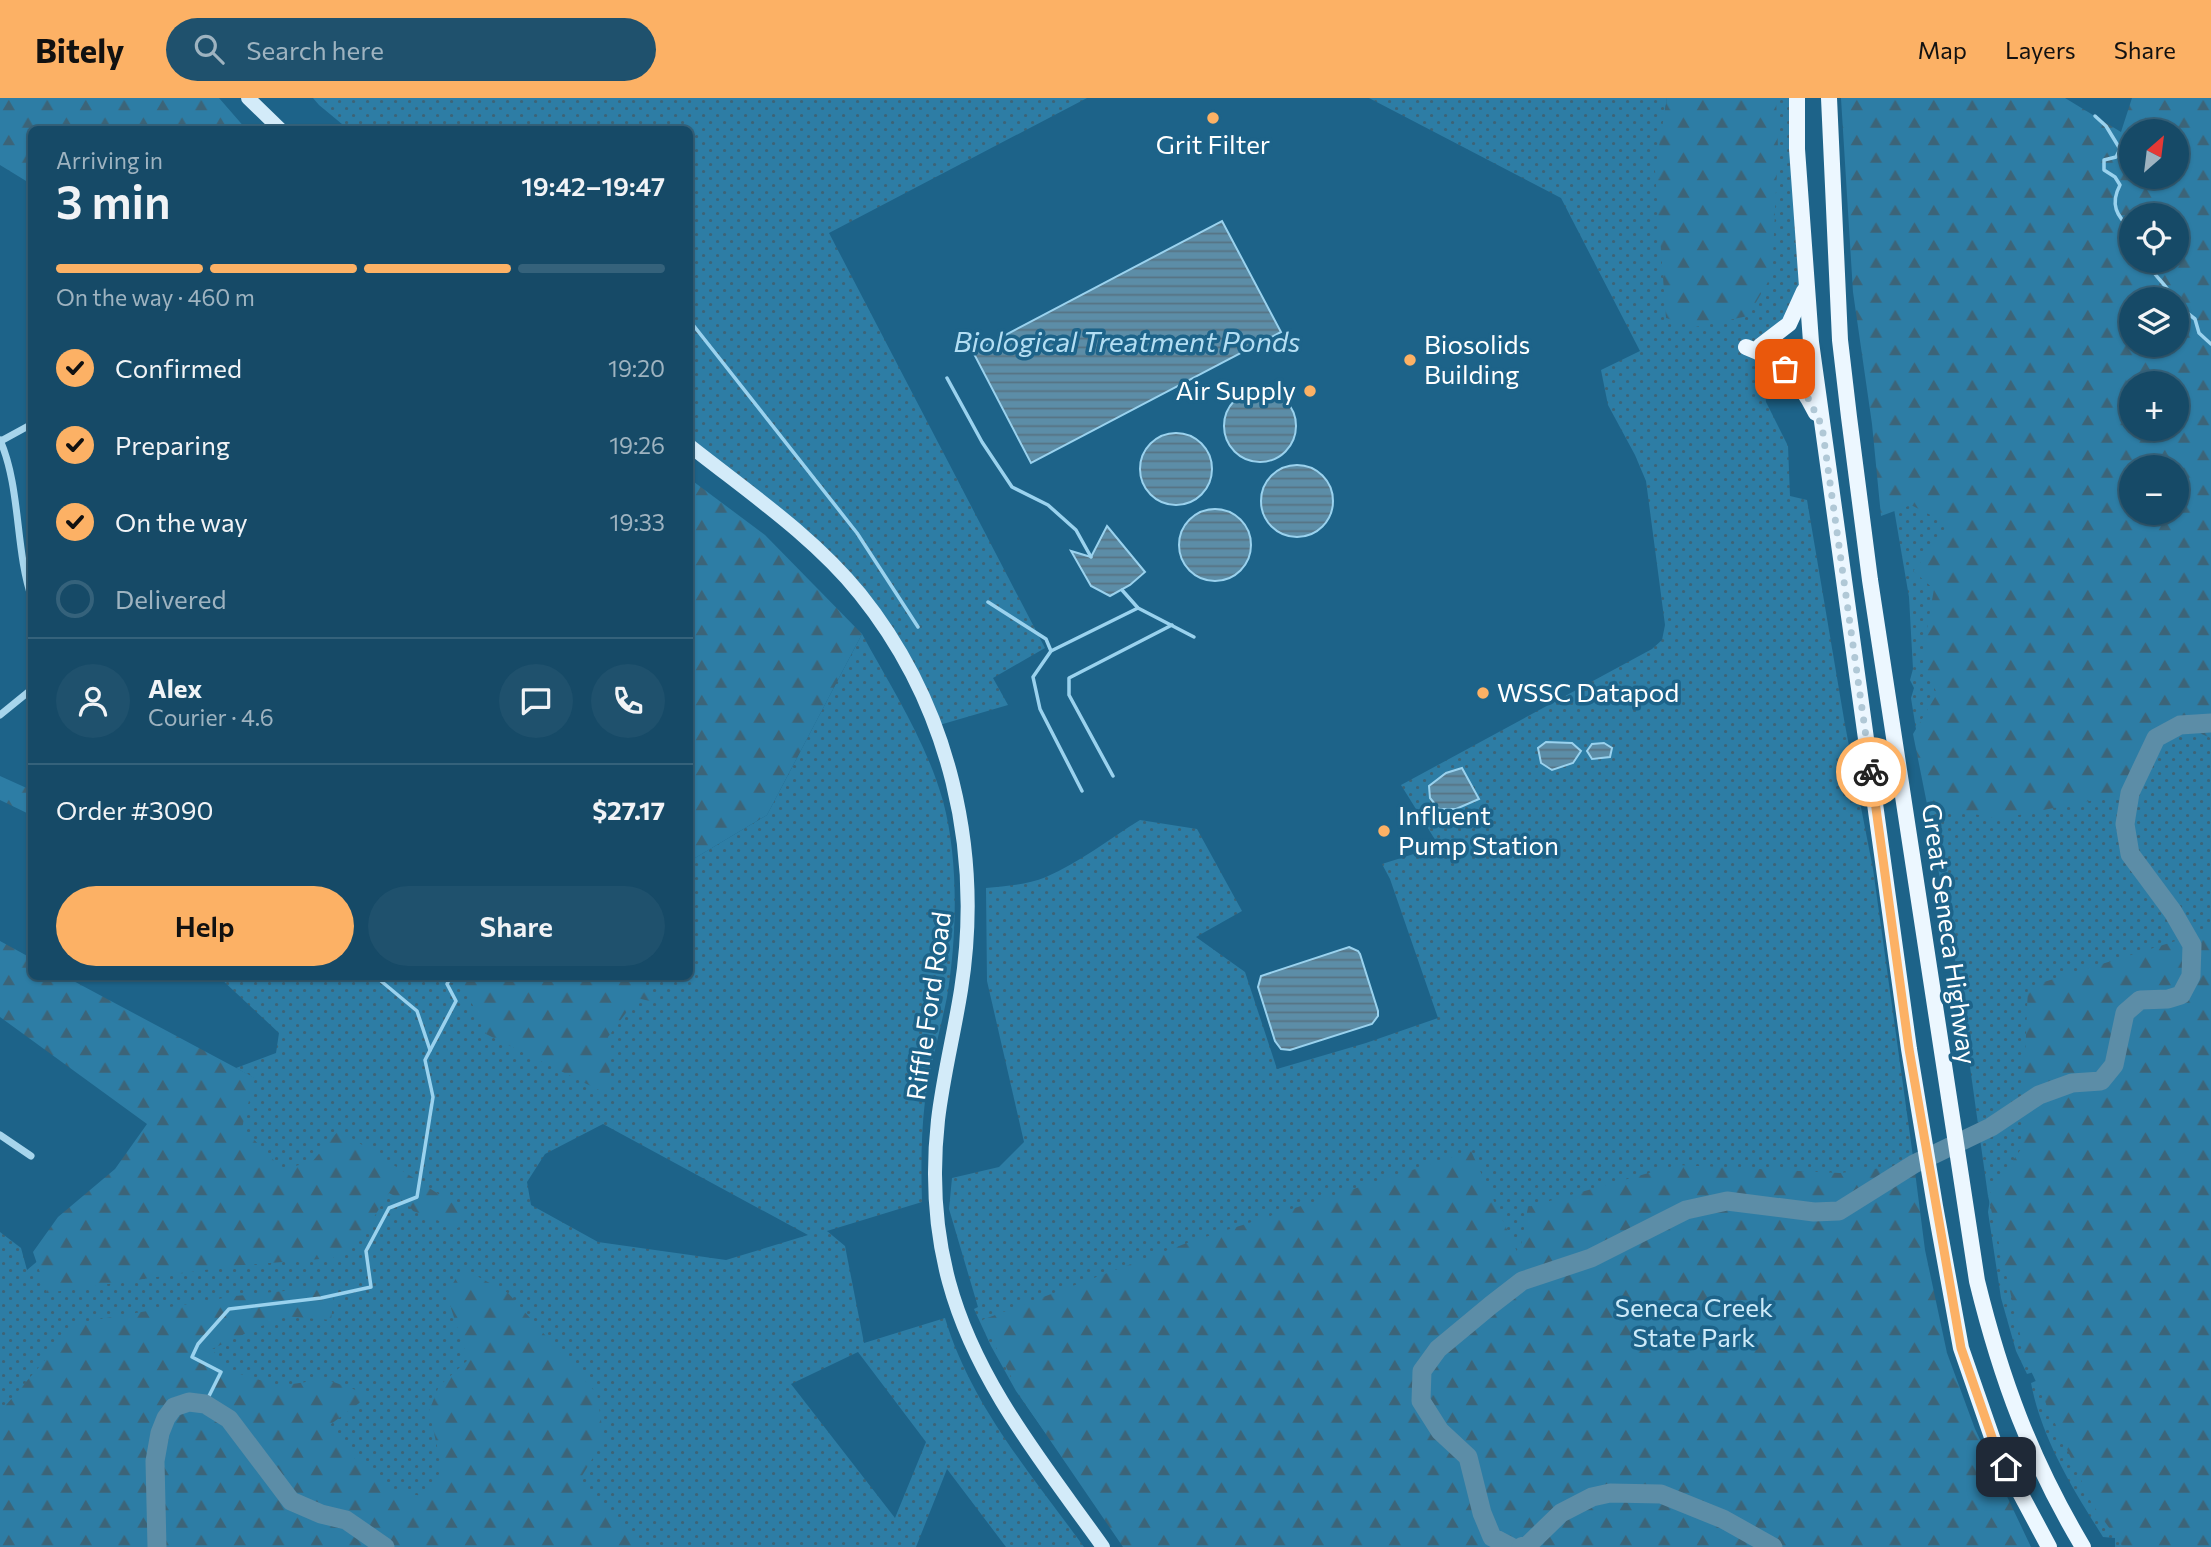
<!DOCTYPE html>
<meta charset="utf-8">
<style>
body{margin:0;font-family:Commissioner,sans-serif;background:#1f516d;color:#f1f3f6;height:100vh;display:flex;flex-direction:column;font-size:26px;white-space:nowrap}
*{box-sizing:border-box;margin:0}
p{font-size:23px;color:#9eb3c0}
.icon{flex:none;width:38px;height:38px;fill:none;stroke:currentColor;stroke-width:2;stroke-linecap:round;stroke-linejoin:round}
.map{position:relative;flex:1;overflow:hidden}
.panel{position:absolute;left:28px;top:28px;width:665px;height:854px;display:flex;flex-direction:column;background:#164a67;border-radius:10px;box-shadow:0 2px 5px #0004,0 0 0 2px #35627b}
.panel>*{flex:none}
.needle{width:46px;rotate:28deg}
.buttons{position:absolute;left:2119px;top:21px;display:grid;gap:14px}
.buttons a{display:grid;place-items:center;width:70px;height:70px;border-radius:50%;background:#164a67;box-shadow:0 2px 5px #0004,0 0 0 2px #35627b;font-size:35px}
.pin{position:absolute;display:grid;place-items:center;width:60px;height:60px;color:#fff;margin:-30px;border-radius:14px;box-shadow:0 4px 10px #0006}
.courier{position:absolute;display:grid;place-items:center;width:70px;height:70px;margin:-35px;border:5px solid #fcb165;border-radius:50%;background:#fff;color:#222;box-shadow:0 2px 9px #0007}
.overview em{font-style:normal;font-weight:600}
.overview div{display:flex;flex-direction:column-reverse}
.overview{display:flex;align-items:center;justify-content:space-between;height:119px;padding:0 28px}
h1{font-size:46px;font-weight:600;line-height:52px}
.bar{display:grid;grid-template-columns:repeat(4,1fr);gap:10px 7px;align-content:center;height:84px;padding:0 28px}
.bar i{height:9px;border-radius:5px;background:#35627b}
.bar .selected{background:#fcb165}
.bar p{grid-column:span 4}
.line{display:flex;align-items:center;gap:18px;padding:0 28px;border-top:2px solid #35627b}
.line div{flex:1}
.round{display:grid;place-items:center;flex:none;width:74px;height:74px;border-radius:37px;background:#1f516d}
ol{padding:0 28px;list-style:none}
li{display:flex;align-items:center;gap:21px;height:77px}
li p{margin-inline-start:auto}
li .icon{padding:7px;border-radius:50%;background:#fcb165;color:#111;stroke-width:4}
li:last-child{color:#9eb3c0}
li i{width:38px;height:38px;border:4px solid #35627b;border-radius:50%}
.primary-button{display:flex;gap:14px;margin-top:auto;padding:14px 28px}
.primary-button a{flex:1;height:80px;border-radius:42px;background:#fcb165;color:#111;font-size:28px;font-weight:600;line-height:80px;text-align:center}
.primary-button a+a{background:#1f516d;color:#f1f3f6}
header{display:flex;align-items:center;gap:42px;box-sizing:border-box;height:98px;padding:0 35px;background:#fcb165;color:#111}
header strong{font-size:33px}
nav{display:flex;gap:38px;margin-inline-start:auto;font-size:24px}
.search{width:490px;height:63px;background:#1f516d;display:flex;align-items:center;gap:18px;box-sizing:border-box;padding:0 24px;border-radius:38px;color:#9eb3c0;font-size:26px}
.map>svg:first-child{display:block}
.grass{fill:url(#grass-dots);fill-rule:evenodd}
.forest{fill:url(#forest-firs);fill-rule:evenodd}
.water{fill:url(#water-rules);stroke:#9ad2ee;stroke-width:2}
.lines{fill:none;stroke-linecap:round;stroke-linejoin:round}
.stream{stroke:#9ad2ee;stroke-width:3.5}
.river{stroke:#5c8da7;stroke-width:19}
.street{stroke:#a7d5ec;stroke-width:7}
.secondary{stroke:#d3ebf9;stroke-width:14}
.primary{stroke:#ecf7ff;stroke-width:16}
.done{stroke:#b0c8d6;stroke-width:7;stroke-dasharray:0 12.6}
.route{stroke:#fcb165;stroke-width:9}
.poi-dot{fill:#fcb165;stroke:#1d6389;stroke-width:2.5}
.labels{text-anchor:middle;stroke-width:7;stroke-linejoin:round;paint-order:stroke}
.poi-label{font-size:26px;fill:#fff;stroke:#1d6389;text-anchor:start}
.street-label{font-size:26px;fill:#fff;stroke:#1d6389}
.park-label{font-size:26px;fill:#cceaf9;stroke:#1d6389}
.water-label{font-size:28px;font-style:italic;fill:#b3def3;stroke:#1d6389}
</style>
<header>
<strong>Bitely</strong>
<div class="search"><svg class="icon" aria-label="search" viewBox="0 0 24 24"><circle cx="10" cy="10" r="6"/><path d="M15 15l6 6"/></svg>Search here</div>
<nav><a>Map</a><a>Layers</a><a>Share</a></nav>
</header>
<div class="map">
<svg width="2211" height="1449" viewBox="0 0 2211 1449">
<defs>
<pattern id="grass-dots" width="8" height="8" patternUnits="userSpaceOnUse" patternTransform="scale(1.75)"><rect width="8" height="8" fill="#2d7da5"/><path d="M2 2h.1M6 6h.1" fill="none" stroke="#3c6478" stroke-width="1.8" stroke-linecap="round"/></pattern>
<pattern id="forest-firs" width="22" height="20" patternUnits="userSpaceOnUse" patternTransform="scale(1.75)"><rect width="22" height="20" fill="#2d7da5"/><path d="M5 1l3.5 6h-7zM16 11l3.5 6h-7z" fill="#3c6478"/></pattern>
<pattern id="water-rules" width="6" height="5" patternUnits="userSpaceOnUse" patternTransform="scale(1.75)"><rect width="6" height="5" fill="#5c8da7"/><path d="M0 2.5h6" fill="none" stroke="#567383"/></pattern>
</defs>
<rect width="100%" height="100%" fill="#1d6389"/>
<g class="grass">
<polygon points="313,0 1087,0 829,135 1045,550 993,580 1008,607 936,628 860,496 690,348 690,32 348,31 319,7"/>
<path d="M1369 0H1667L1665 12 1775 0H1802L1806 184 1795 215 1760 248 1766 304 1788 348 1790 398 1807 402 1845 627 1873 771 1914 1066 1889 1069 1097 1408 1016 1293 991 1248 974 1211 978 1209 949 1111 952 1080 999 1069 1024 1044 987 883 986 790C1006 788 1027 787 1046 779 1079 765 1109 741 1140 722L1197 731 1242 813 1196 839 1245 874 1277 971 1366 945 1438 920 1390 781 1382 766 1439 748 1401 687 1652 551 1662 542 1665 527 1646 383 1635 357 1608 307 1601 272 1640 253 1561 100Z"/>
<path d="M2211 35V1449H2115V1440L2103 1439C2073 1391 2042 1342 2031 1285L2041 1281 2038 1273 2027 1276 2016 1253 2001 1200 1988 1114 1991 1095 1988 1098 1945 789 1941 788 1911 600 1914 590 1910 582 1913 571 1909 499 1894 411 2132 79H2177ZM2132 117H2177V163H2132ZM2132 201H2177V247H2132ZM2132 285H2177V331H2132ZM2132 369H2177V415H2132Z"/>
<path d="M862 536C892 591 926 643 943 703 959 762 957 839 947 899 940 934 930 968 925 1003 921 1036 921 1070 922 1104L827 1133 845 1148 864 1245 945 1220C971 1307 1031 1376 1084 1449H1006L947 1371 916 1449H0V1134L21 1150 27 1172 254 980 236 970 276 955 279 935 219 879 690 878V763L767 717ZM603 1026 808 1137 726 1162 598 1144 531 1107 527 1084 545 1056ZM858 1254 926 1344 895 1420 791 1286Z"/>
</g>
<g class="forest">
<polygon points="0,0 219,0 246,31 32,32 31,86 0,67"/>
<polygon points="1667,0 1776,0 1778,51 1772,177 1748,218 1695,229 1666,220 1655,72"/>
<path d="M1841 0H2065L2121 34 2132 0H2211V640L2180 627 2156 640 2130 695 1998 721 1927 706 1913 636 1937 596 1922 559 1934 491 1913 473 1952 428 1911 407 1881 418 1872 326 1853 194ZM2132 33H2177V79H2132ZM2132 117H2177V163H2132ZM2132 201H2177V247H2132ZM2132 285H2177V331H2132ZM2132 369H2177V415H2132Z"/>
<polygon points="690,381 765,437 862,536 767,717 690,763"/>
<polygon points="0,678 31,692 31,717 0,702"/>
<polygon points="2211,832 2211,1449 2123,1449 2092,1406 2026,1262 1988,1098 2021,1051 2028,889"/>
<polygon points="0,843 31,860 32,878 66,879 255,980 242,1029 282,1071 312,1064 339,1032 468,1115 458,1130 413,1113 406,1104 389,1095 359,1143 333,1160 232,1168 47,1195 33,1154 58,1119 115,1071 147,1026 0,919"/>
<polygon points="397,879 642,879 654,904 637,900 608,939 611,998 486,936 463,886"/>
<polygon points="1471,1053 1519,1158 1528,1109 1677,1067 1840,1075 1914,1066 1925,1152 1947,1255 1975,1331 2031,1449 1123,1449 1024,1304 982,1222 1187,1145"/>
<polygon points="462,1170 508,1195 597,1296 604,1342 580,1381 639,1449 0,1449 0,1314 77,1225 235,1198 335,1188 331,1222 283,1218 212,1251 230,1273 280,1288 325,1281 370,1297 327,1329 353,1359 395,1393 427,1399 442,1370 429,1313 439,1288 468,1262 449,1204 448,1194"/>
</g>
<g class="water">
<polygon points="1222,123 1281,234 1031,365 973,254"/>
<circle cx="1260" cy="328" r="36"/>
<circle cx="1176" cy="371" r="36"/>
<circle cx="1297" cy="403" r="36"/>
<circle cx="1215" cy="447" r="36"/>
<polygon points="1107,428 1145,474 1130,487 1110,498 1091,488 1071,453 1091,459"/>
<polygon points="1546,644 1572,645 1581,653 1573,665 1552,672 1541,665 1538,650"/>
<polygon points="1604,645 1612,650 1610,659 1592,661 1587,653 1592,646"/>
<polygon points="1462,670 1479,701 1456,711 1439,711 1430,700 1429,688 1446,675"/>
<polygon points="1349,849 1358,853 1360,856 1378,913 1378,918 1372,926 1290,952 1281,951 1275,943 1258,889 1261,878"/>
</g>
<g class="lines">
<g class="stream">
<path d="M2095 18 2106 28 2120 51 2116 59 2104 62V72L2115 79 2120 87C2110 106 2116 118 2132 132"/>
<path d="M2147 163C2153 179 2167 185 2173 201"/>
<polyline points="2177,207 2195,221 2199,235 2211,246"/>
<polyline points="690,223 857,435 918,529"/>
<polyline points="947,280 982,344 1012,389 1048,407 1076,432 1091,459"/>
<polyline points="1122,492 1138,510 1194,539"/>
<polyline points="988,504 1046,541 1051,553"/>
<polyline points="1113,678 1069,597 1069,580 1172,527"/>
<polyline points="1082,693 1040,611 1033,579 1051,553 1138,510"/>
<polyline points="375,878 417,913 430,952"/>
<polyline points="205,1306 221,1274 192,1259 198,1246 229,1211 321,1200 371,1189 366,1153 389,1110 417,1099 433,999 425,962 456,903 447,886 451,878"/>
</g>
<g class="river">
<polyline points="157,1449 155,1363 160,1335 166,1320 174,1309 189,1304 205,1306 229,1321 291,1403 321,1416 346,1422 385,1449"/>
<polyline points="1511,1449 1492,1439 1482,1415 1468,1359 1440,1333 1421,1303 1422,1273 1438,1251 1491,1207 1522,1183 1591,1160 1686,1112 1727,1103 1814,1114 1839,1113 1914,1066 1991,1029 2039,997 2072,985 2101,983 2114,967 2125,915 2140,902 2168,901 2181,897 2191,878 2192,847 2173,814 2130,756 2125,726 2130,695 2156,640 2180,627 2211,625"/>
<polyline points="1521,1449 1528,1447 1561,1415 1592,1399 1610,1395 1661,1396 1723,1421 1773,1449"/>
</g>
<g class="street">
<path d="M0 342C21 390 15 452 32 501"/>
<polyline points="1,343 32,326"/>
<polyline points="0,617 32,591"/>
<polyline points="0,1037 31,1058"/>
</g>
<g class="secondary">
<polyline points="248,0 281,32"/>
<path d="M690 348C748 394 813 438 860 496 950 608 983 753 961 892 954 936 943 979 938 1022 932 1076 935 1132 949 1184 976 1284 1044 1366 1103 1449"/>
</g>
<g class="primary">
<polyline points="1797,0 1797,51 1811,244 1909,951 1935,1108 1961,1250 1995,1348 2049,1449"/>
<path d="M1829 0 1840 242 1849 319 1870 482 1977 1183C2001 1281 2031 1362 2083 1449"/>
<polyline points="1760,248 1789,226 1804,193"/>
<path d="M1746 249C1783 263 1798 280 1816 315"/>
</g>
</g>
<g class="lines">
<polyline class="done" points="1785,271 1805,294 1822,328 1871,674"/>
<polyline class="route" points="1871,674 1909,951 1961,1250 1995,1348 2006,1369"/>
</g>
<g class="poi-dot">
<circle cx="1213" cy="20" r="7"/>
<circle cx="1410" cy="262" r="7"/>
<circle cx="1310" cy="293" r="7"/>
<circle cx="1483" cy="595" r="7"/>
<circle cx="1384" cy="733" r="7"/>
</g>
<g class="labels">
<g class="poi-label">
<text x="1213" y="56" text-anchor="middle">Grit Filter</text>
<text x="1424" y="256">Biosolids<tspan x="1424" dy="30">Building</tspan></text>
<text x="1296" y="302" text-anchor="end">Air Supply</text>
<text x="1497" y="604">WSSC Datapod</text>
<text x="1398" y="727">Influent<tspan x="1398" dy="30">Pump Station</tspan></text>
</g>
<g class="street-label">
<text transform="translate(1949 836) rotate(82)" y="9">Great Seneca Highway</text>
<text transform="translate(929 908) rotate(-82)" y="9">Riffle Ford Road</text>
</g>
<g class="park-label">
<text x="1694" y="1219">Seneca Creek<tspan x="1694" dy="30">State Park</tspan></text>
</g>
<g class="water-label">
<text x="1127" y="254">Biological Treatment Ponds</text>
</g>
</g>
</svg>
<div class="buttons">
<a><svg class="needle" viewBox="-14 -14 28 28"><path d="M0-13l5 13h-10z" fill="#e53935"/><path d="M0 13l5-13h-10z" fill="#9eb3c0"/></svg></a>
<a><svg class="icon" aria-label="locate" viewBox="0 0 24 24"><circle cx="12" cy="12" r="6"/><path d="M12 2v4M12 18v4M2 12h4M18 12h4"/></svg></a>
<a><svg class="icon" aria-label="layers" viewBox="0 0 24 24"><path d="M12 4l9 5-9 5-9-5zM3 14l9 5 9-5"/></svg></a>
<a>+</a>
<a>−</a>
</div>
<div class="pin" style="left:1785px;top:271px;background:#ea580c"><svg class="icon" aria-label="bag" viewBox="0 0 24 24"><path d="M5 8h14l-1 12H6zM9 8a3 3 0 0 1 6 0"/></svg></div>
<div class="pin" style="left:2006px;top:1369px;background:#1f2937"><svg class="icon" aria-label="home" viewBox="0 0 24 24"><path d="M3 11l9-7 9 7M6 9v11h12V9"/></svg></div>
<div class="courier" style="left:1871px;top:674px"><svg class="icon" aria-label="bike" viewBox="0 0 24 24"><circle cx="6" cy="16" r="4"/><circle cx="18" cy="16" r="4"/><path d="M6 16l4-8h5l3 8M10 8l3 8H6M13 5h3"/></svg></div>
<section class="panel">
<div class="overview"><div><h1>3 min</h1><p>Arriving in</p></div><em>19:42–19:47</em></div>
<div class="bar"><i class="selected"></i><i class="selected"></i><i class="selected"></i><i></i><p>On the way · 460 m</p></div>
<ol>
<li><svg class="icon" aria-label="check" viewBox="0 0 24 24"><path d="M5 12l5 5 9-10"/></svg>Confirmed<p>19:20</p></li>
<li><svg class="icon" aria-label="check" viewBox="0 0 24 24"><path d="M5 12l5 5 9-10"/></svg>Preparing<p>19:26</p></li>
<li><svg class="icon" aria-label="check" viewBox="0 0 24 24"><path d="M5 12l5 5 9-10"/></svg>On the way<p>19:33</p></li>
<li><i></i>Delivered</li>
</ol>
<div class="line" style="height:126px"><a class="round"><svg class="icon" aria-label="person" viewBox="0 0 24 24"><circle cx="12" cy="8" r="4"/><path d="M4 21q1-7 8-7t8 7"/></svg></a><div><b>Alex</b><p>Courier · 4.6</p></div><a class="round"><svg class="icon" aria-label="chat" viewBox="0 0 24 24"><path d="M4 5h16v11H9l-5 4z"/></svg></a><a class="round"><svg class="icon" aria-label="phone" viewBox="0 0 24 24"><path d="M5 4h4l2 5-3 2q2 4 5 5l2-3 5 2v4C11 20 4 13 5 4z"/></svg></a></div>
<div class="line" style="height:91px"><div>Order #3090</div><b>$27.17</b></div>
<div class="primary-button"><a>Help</a><a>Share</a></div>
</section>
</div>
